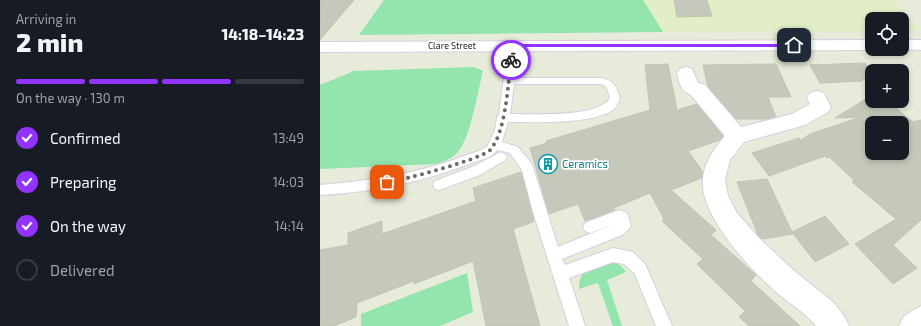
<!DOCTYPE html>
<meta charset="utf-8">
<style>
body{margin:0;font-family:"Exo 2",sans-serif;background:#242831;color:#f1f3f6;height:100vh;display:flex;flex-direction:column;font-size:15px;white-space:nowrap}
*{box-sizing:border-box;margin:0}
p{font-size:13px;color:#9ea1a6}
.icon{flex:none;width:22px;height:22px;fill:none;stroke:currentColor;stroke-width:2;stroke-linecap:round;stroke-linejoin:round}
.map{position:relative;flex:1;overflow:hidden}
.side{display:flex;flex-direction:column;background:#171b24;width:320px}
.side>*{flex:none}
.fabs{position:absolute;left:545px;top:12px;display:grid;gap:8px}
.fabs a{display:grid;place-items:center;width:44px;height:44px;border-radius:8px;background:#171b24;box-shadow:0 2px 6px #0003;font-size:20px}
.pin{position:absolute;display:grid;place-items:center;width:34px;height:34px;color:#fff;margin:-17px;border-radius:8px;box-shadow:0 2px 6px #0006}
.courier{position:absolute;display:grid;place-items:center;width:40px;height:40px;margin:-20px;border:3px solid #9233fe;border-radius:50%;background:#fff;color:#222;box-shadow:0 1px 5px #0007}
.headline em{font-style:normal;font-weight:800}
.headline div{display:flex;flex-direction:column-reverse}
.headline{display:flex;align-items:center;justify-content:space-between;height:68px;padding:0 16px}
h1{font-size:26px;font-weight:800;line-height:30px}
.bar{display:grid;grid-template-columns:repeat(4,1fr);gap:6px 4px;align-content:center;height:48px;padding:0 16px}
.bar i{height:5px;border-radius:3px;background:#363941}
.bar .selected{background:#9233fe}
.bar p{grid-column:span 4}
ol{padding:0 16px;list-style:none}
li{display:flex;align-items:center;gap:12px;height:44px}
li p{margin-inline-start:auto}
li .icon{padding:4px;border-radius:50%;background:#9233fe;color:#fff;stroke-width:4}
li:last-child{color:#9ea1a6}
li i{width:22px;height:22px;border:2px solid #363941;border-radius:50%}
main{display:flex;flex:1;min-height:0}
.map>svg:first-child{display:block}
.education{fill:#e1eec7}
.green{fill:#93e4ad}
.building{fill:#c5c9bc;stroke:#c0c6b3;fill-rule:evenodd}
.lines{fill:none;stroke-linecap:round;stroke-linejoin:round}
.lane-casing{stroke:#d7cee2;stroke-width:2}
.street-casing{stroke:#d7cee2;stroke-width:2}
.secondary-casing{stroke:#d7cee2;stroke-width:2}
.lane{fill:#fff;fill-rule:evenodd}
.street{fill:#fff;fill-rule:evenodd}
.secondary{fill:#fff;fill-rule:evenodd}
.route{fill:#9233fe}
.done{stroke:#6b6c66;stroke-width:4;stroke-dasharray:0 7.2}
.labels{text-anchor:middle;stroke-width:3.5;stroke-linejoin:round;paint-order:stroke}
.far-street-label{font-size:9px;fill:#282828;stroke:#fff}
.culture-label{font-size:11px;fill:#0d838f;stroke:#fff;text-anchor:start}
</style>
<main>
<section class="side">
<div class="headline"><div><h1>2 min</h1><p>Arriving in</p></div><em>14:18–14:23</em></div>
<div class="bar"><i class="selected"></i><i class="selected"></i><i class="selected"></i><i></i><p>On the way · 130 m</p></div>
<ol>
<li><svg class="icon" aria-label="check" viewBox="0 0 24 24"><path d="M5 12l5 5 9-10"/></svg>Confirmed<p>13:49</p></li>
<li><svg class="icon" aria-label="check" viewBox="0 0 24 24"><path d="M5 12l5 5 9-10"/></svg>Preparing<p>14:03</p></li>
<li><svg class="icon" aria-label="check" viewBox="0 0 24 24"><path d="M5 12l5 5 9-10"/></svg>On the way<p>14:14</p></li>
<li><i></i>Delivered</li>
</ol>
</section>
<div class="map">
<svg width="601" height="326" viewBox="0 0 601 326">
<rect width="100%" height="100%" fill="#e7ebd9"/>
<polygon class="education" points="323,0 573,0 601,31 582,31 582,19 552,19 552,31 343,32"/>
<g class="green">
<polygon points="64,0 323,0 343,32 39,35"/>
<path d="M154 67 163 71C158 90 150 142 136 154 130 159 124 162 116 164L0 169V85L34 71Z"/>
<path d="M289 262C298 262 301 265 306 272L287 280 302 326H293L278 283 259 289C259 268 273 268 289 262Z"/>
<polygon points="147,273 153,312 120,326 41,326 41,314"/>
</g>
<g class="building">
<polygon points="0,0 34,0 0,40"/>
<polygon points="354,0 387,0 392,16 357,17"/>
<polygon points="545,63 552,73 552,79 540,80 542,81 500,83 490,65"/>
<polygon points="348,64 357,110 377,104 403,136 400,140 368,151 383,172 382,178 351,190 396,230 391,235 436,275 431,281 480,326 429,326 419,317 425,311 377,264 383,259 342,221 344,219 330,193 294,208 295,210 265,221 258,204 229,214 210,148 227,143 226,141 330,110 325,65"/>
<polygon points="456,64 471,97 448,97 456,117 447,119 416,119 388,87 383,65"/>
<path d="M552 95V101H567L593 122 601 120V220L573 245 597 268 573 284 535 244 576 219 532 182 534 180 509 157 507 158 505 156 449 176 432 153 479 138 481 140 490 134 541 117 515 118ZM552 123H582V153H552Z"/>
<polygon points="201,172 214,220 213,222 193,229 220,326 166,326 153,261 94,284 94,281 37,303 36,317 14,326 0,326 0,250 28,245 28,233 62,221 62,234 156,201 153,188"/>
<polygon points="447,179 473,234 442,239 438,235 417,182"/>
<polygon points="505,216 529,244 495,262 472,232"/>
</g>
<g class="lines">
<g class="lane-casing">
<g id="lane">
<path d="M193 43 198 46 194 78H282C296 82 295 85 300 98 299 101 297 106 294 109 273 125 214 122 188 122L182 142 198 147 212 164 238 247 294 224 270 233 265 231 263 227 265 223 299 210 307 213 311 225 309 229 302 235 242 259 245 265 293 248 313 252 325 264 352 326H336L315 274 304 264 293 262 249 278 265 326H249L213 212 202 170 190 153 177 150C172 158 162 159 154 162 104 182 53 192 0 195V185C49 181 98 174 144 156 152 153 160 151 167 147L175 130 177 118 179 115 188 46ZM194 84H281L286 86 290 98C280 118 210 114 190 114Z"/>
<polygon points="181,152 185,154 187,157 185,160 160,175 119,190 115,189 113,185 115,181 152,167"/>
</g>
</g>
<g class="street-casing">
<path id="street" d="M366 67 372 69 378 83 385 85 421 127 472 114 490 104 487 98 490 93 497 91 504 93 511 107 508 112 485 125 424 142 410 160 405 179 408 196 417 213 438 237 473 270 513 302 524 316 529 326H496C485 312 467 302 454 290 430 269 378 213 383 178 385 161 394 149 405 136L371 95C360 90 360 84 357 73L360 69Z"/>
</g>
<g class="secondary-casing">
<g id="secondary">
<polygon points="552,40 552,49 556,49 552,50 0,52 0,42"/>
<polygon points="582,40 601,40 601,50 578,49 582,49"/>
<polygon points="601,306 601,326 579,326 584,316"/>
</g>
</g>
<use href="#lane" class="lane"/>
<use href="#street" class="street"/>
<use href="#secondary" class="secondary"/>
</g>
<polygon class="route" points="193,44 474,44 476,45 474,47 195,47 194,60 191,61 188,60 190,46"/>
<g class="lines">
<path class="done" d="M67 182C83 180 164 159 171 149 186 130 188 84 191 60"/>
</g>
<defs>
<g id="building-ring" transform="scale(1)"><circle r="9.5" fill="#fff" stroke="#0f9aa8" stroke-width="1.5"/><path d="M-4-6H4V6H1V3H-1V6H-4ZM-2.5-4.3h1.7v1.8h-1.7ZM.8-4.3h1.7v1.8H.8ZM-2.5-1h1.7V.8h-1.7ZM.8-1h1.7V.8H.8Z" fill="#0f9aa8"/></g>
</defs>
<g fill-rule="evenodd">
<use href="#building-ring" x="228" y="164"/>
</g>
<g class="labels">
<g class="far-street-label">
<text x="132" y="49">Clare Street</text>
</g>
<g class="culture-label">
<text x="242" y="168">Ceramics</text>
</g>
</g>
</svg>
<div class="fabs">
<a><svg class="icon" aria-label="locate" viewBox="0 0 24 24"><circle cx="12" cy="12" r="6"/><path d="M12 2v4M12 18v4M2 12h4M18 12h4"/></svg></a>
<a>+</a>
<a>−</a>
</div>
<div class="pin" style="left:67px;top:182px;background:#ea580c"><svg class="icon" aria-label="bag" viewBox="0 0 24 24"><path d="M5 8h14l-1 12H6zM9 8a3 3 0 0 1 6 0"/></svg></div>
<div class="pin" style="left:474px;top:45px;background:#1f2937"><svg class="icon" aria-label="home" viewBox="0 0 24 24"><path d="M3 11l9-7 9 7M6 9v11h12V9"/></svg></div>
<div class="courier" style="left:191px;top:60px"><svg class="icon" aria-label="bike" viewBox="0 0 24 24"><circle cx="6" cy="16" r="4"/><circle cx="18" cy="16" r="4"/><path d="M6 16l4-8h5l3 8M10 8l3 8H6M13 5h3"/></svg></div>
</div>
</main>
